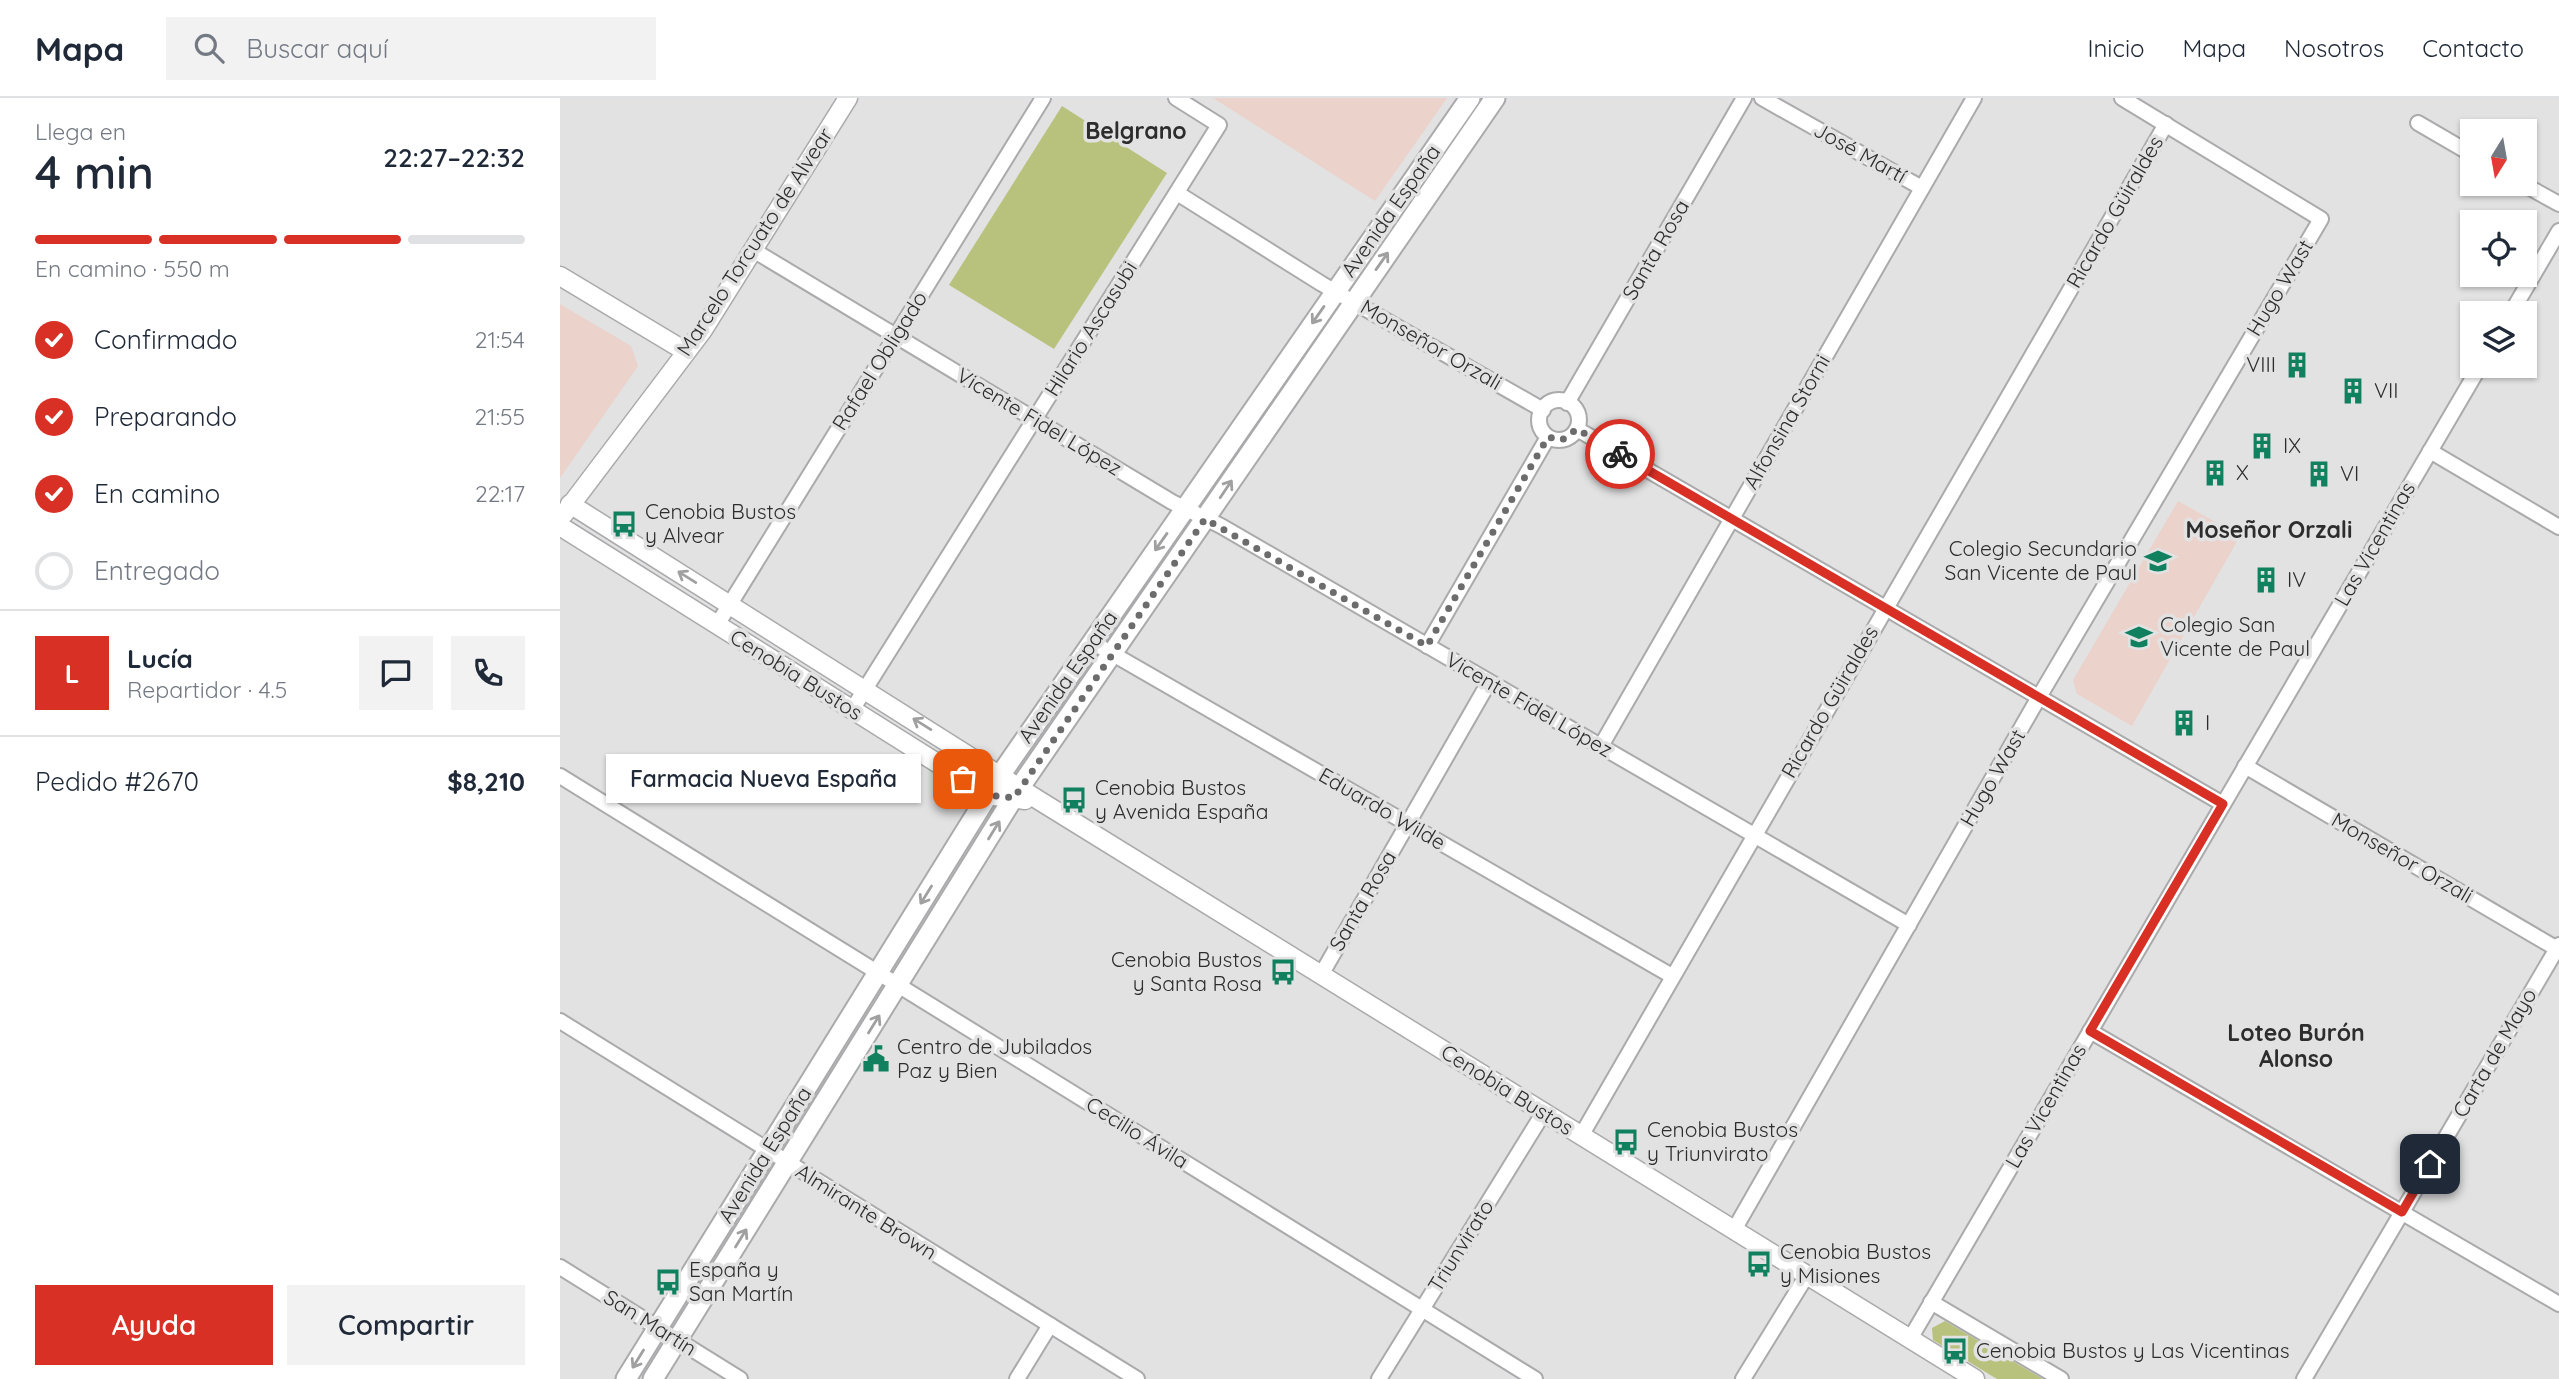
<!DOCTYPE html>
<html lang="es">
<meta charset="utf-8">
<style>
body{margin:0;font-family:Quicksand,sans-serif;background:#f2f2f3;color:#1f2937;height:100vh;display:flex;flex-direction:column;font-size:26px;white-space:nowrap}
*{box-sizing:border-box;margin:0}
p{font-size:23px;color:#747a83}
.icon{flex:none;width:38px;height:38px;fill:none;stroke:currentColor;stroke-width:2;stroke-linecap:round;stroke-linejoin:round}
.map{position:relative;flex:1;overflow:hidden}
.drawer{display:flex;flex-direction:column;background:#fff;width:560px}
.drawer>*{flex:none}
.needle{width:46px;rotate:191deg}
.controls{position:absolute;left:1900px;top:21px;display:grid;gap:14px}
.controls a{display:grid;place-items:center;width:77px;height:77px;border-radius:0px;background:#fff;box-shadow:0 2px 5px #0004;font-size:35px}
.pin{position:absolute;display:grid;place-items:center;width:60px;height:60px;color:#fff;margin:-30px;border-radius:14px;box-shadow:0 4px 10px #0006}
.courier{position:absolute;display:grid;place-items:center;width:70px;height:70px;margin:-35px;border:5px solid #d93025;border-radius:50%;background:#fff;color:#222;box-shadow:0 2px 9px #0007}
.bubble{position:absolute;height:49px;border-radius:0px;background:#fff;box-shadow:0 2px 5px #0004;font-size:23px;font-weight:600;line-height:49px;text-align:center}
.headline em{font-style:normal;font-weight:600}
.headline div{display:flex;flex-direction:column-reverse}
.headline{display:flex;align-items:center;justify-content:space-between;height:119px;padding:0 35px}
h1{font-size:46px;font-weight:600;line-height:52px}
.bar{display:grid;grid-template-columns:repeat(4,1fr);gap:10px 7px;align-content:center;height:84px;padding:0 35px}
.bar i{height:9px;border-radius:5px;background:#e0e1e3}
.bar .selected{background:#d93025}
.bar p{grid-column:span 4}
.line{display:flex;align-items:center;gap:18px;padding:0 35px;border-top:2px solid #e0e1e3}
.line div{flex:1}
.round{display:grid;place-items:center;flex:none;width:74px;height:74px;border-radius:0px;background:#f2f2f3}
ol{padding:0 35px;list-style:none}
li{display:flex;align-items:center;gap:21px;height:77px}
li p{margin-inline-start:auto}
li .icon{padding:7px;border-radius:50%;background:#d93025;color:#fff;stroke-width:4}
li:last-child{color:#747a83}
li i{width:38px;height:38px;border:4px solid #e0e1e3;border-radius:50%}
.action{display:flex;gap:14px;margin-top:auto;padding:14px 35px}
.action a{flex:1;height:80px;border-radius:0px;background:#d93025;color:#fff;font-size:28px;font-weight:600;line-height:80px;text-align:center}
.action a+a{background:#f2f2f3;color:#1f2937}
header{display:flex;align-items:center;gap:42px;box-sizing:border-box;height:98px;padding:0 35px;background:#fff;border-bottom:2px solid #e0e1e3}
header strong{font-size:33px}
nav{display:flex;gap:38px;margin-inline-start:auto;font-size:24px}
.search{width:490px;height:63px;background:#f2f2f3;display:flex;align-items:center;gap:18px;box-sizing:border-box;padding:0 24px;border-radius:0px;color:#747a83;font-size:26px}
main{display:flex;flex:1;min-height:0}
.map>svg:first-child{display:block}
.education{fill:#ebd2cb}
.green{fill:#b9c27c}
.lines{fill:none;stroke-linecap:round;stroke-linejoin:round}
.minor-casing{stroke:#aaaaac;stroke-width:18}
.tertiary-casing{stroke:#aaaaac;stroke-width:21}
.secondary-casing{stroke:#aaaaac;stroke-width:23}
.minor{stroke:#fff;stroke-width:14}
.tertiary{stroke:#fff;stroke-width:18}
.secondary{stroke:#fff;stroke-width:19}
.oneway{stroke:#a0a0a0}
.done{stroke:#6c6c6d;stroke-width:7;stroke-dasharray:0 12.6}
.route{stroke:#d93025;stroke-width:9}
.labels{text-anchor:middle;stroke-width:7;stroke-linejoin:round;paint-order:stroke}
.street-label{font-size:21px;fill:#2d2d2d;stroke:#e2e2e3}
.poi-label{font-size:21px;fill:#2d2d2d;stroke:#e2e2e3;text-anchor:start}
.neighbourhood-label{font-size:23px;font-weight:bold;fill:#2d2d2d;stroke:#e2e2e3}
</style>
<header>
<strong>Mapa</strong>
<div class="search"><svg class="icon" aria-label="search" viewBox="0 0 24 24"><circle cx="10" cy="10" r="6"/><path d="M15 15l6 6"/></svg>Buscar aquí</div>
<nav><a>Inicio</a><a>Mapa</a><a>Nosotros</a><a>Contacto</a></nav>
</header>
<main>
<section class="drawer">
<div class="headline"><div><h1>4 min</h1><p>Llega en</p></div><em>22:27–22:32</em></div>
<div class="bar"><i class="selected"></i><i class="selected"></i><i class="selected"></i><i></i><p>En camino · 550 m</p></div>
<ol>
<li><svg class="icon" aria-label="check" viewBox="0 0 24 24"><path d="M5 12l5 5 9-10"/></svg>Confirmado<p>21:54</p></li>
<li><svg class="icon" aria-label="check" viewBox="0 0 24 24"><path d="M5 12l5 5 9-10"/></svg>Preparando<p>21:55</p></li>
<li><svg class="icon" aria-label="check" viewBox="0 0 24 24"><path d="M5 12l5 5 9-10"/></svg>En camino<p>22:17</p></li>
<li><i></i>Entregado</li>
</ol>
<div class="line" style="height:126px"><b class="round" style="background:#d93025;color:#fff">L</b><div><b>Lucía</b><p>Repartidor · 4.5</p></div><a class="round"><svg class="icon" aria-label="chat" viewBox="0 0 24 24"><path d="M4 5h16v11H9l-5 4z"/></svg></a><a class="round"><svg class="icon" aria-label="phone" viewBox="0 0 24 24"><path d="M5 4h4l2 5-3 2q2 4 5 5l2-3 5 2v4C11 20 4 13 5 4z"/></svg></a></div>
<div class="line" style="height:91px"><div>Pedido #2670</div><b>$8,210</b></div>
<div class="action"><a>Ayuda</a><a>Compartir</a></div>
</section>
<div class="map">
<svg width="1999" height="1281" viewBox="0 0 1999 1281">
<rect width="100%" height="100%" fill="#e2e2e3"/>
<g class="education">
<polygon points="653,0 887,0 815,103"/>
<polygon points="0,206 71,248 78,268 0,380"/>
<polygon points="1618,403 1680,438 1572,628 1517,596 1513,582"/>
</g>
<g class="green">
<polygon points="502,8 607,75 494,251 389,187"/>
<polygon points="1385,1223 1483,1281 1437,1281 1373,1242 1372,1230"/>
</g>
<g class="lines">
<g class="minor-casing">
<g id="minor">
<polyline points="1202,0 1362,90"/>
<polyline points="1858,25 1913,57"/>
<polyline points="1963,86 1999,106"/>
<polyline points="617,95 762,186 983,312"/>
<polyline points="193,152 612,404 661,428 1349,827"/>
<polyline points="1951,215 1999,133"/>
<circle cx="999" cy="322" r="20"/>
<polyline points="1007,305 1184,0"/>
<polyline points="1017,331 1663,706"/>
<polyline points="1870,353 1999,429"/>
<polyline points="157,527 483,0"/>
<polyline points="532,544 1112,878"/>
<polyline points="867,548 988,339"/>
<polyline points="292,612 659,27 616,0"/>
<polyline points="1041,648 1414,0"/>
<polyline points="1685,668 1999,852"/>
<polyline points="0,678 975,1281"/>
<polyline points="761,877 929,584"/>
<polyline points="0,923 577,1281"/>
<polyline points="1530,933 1999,1206"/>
<polyline points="1021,1038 1606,26"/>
<polyline points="1174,1132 1479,599 1761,121 1562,0"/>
<polyline points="0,1169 180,1281"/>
<polyline points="1371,1204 1501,1281"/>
<polyline points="1350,1241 1920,268"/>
<polyline points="457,1281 490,1227"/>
<polyline points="819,1281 984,1014"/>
<polyline points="1183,1281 1247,1177"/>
<polyline points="1744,1281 1999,847"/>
</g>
</g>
<g class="tertiary-casing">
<g id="tertiary">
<polyline points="0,178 125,253"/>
<polyline points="10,406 480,703 1415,1281"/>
<polyline points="4,416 143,232 288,0"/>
<polyline points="0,428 428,697 465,702"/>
</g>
</g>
<g class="secondary-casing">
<g id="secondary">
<polyline points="66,1281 441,676 910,0"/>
<polyline points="93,1281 460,689 935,0"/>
</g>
</g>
<use href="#minor" class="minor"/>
<use href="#tertiary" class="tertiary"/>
<use href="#secondary" class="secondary"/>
</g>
<defs><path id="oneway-shaft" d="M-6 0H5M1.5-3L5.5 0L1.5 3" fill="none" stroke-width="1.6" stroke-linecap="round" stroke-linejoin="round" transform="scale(1.75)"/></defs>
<g class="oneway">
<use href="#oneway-shaft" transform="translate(822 163) rotate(-55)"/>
<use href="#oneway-shaft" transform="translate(758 217) rotate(125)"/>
<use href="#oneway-shaft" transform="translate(666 391) rotate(-56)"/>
<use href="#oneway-shaft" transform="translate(601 444) rotate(125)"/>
<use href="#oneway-shaft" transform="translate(127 479) rotate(-148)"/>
<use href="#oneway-shaft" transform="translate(362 626) rotate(-148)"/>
<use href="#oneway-shaft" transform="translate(434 732) rotate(-58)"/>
<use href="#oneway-shaft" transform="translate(366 797) rotate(122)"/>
<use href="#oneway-shaft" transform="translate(314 926) rotate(-58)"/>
<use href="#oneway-shaft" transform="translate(181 1140) rotate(-58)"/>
<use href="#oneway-shaft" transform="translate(78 1261) rotate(122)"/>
</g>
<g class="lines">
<polyline class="done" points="403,681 428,697 454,700 645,421 867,548 988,339 1002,342 1017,331 1060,356"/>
<polyline class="route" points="1060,356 1663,706 1530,933 1842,1114 1870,1066"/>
</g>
<defs>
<g id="building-bare" transform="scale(2.1)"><path d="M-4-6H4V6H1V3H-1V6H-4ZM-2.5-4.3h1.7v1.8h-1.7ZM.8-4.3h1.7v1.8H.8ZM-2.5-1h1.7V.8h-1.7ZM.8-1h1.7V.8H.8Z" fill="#10805e" stroke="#e2e2e3" stroke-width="2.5" paint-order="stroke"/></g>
<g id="bus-bare" transform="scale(2.1)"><path d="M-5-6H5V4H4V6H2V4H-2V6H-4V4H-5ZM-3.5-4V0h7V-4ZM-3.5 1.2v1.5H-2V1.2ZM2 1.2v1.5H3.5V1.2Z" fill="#10805e" stroke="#e2e2e3" stroke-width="2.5" paint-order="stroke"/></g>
<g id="school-bare" transform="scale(2.1)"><path d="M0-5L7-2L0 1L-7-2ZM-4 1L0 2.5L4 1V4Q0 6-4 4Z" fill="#10805e" stroke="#e2e2e3" stroke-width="2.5" paint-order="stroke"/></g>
<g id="civic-bare" transform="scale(2.1)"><path d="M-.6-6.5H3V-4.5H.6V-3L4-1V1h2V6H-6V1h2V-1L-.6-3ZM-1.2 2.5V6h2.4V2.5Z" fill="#10805e" stroke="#e2e2e3" stroke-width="2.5" paint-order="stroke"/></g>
</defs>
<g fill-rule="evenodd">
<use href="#building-bare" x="1737" y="267"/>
<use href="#building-bare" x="1793" y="293"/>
<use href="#building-bare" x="1702" y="348"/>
<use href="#building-bare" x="1655" y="375"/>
<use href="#building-bare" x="1759" y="376"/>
<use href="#bus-bare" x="64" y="426"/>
<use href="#school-bare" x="1598" y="463"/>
<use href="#building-bare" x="1706" y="482"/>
<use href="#school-bare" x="1579" y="539"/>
<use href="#building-bare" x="1624" y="625"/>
<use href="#bus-bare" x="514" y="702"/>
<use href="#bus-bare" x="723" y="874"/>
<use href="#civic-bare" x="316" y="961"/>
<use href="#bus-bare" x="1066" y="1044"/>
<use href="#bus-bare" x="1199" y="1166"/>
<use href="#bus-bare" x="108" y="1184"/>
<use href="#bus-bare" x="1395" y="1253"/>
</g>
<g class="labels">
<g class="street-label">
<text transform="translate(1300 55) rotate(29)" y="7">José Martí</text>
<text transform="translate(831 113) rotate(-55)" y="7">Avenida España</text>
<text transform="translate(1555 114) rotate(-60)" y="7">Ricardo Güiraldes</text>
<text transform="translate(195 144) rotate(-57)" y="7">Marcelo Torcuato de Alvear</text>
<text transform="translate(1096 152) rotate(-60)" y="7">Santa Rosa</text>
<text transform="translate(1720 190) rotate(-59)" y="7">Hugo Wast</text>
<text transform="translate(531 231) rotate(-58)" y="7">Hilario Ascasubi</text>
<text transform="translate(871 247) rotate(30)" y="7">Monseñor Orzali</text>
<text transform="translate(320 263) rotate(-58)" y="7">Rafael Obligado</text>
<text transform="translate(479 324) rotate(31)" y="7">Vicente Fidel López</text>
<text transform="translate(1227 324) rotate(-60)" y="7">Alfonsina Storni</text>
<text transform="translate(1815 446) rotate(-60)" y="7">Las Vicentinas</text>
<text transform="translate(236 577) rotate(32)" y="7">Cenobia Bustos</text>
<text transform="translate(508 579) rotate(-55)" y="7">Avenida España</text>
<text transform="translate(1270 604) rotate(-60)" y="7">Ricardo Güiraldes</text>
<text transform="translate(969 607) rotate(30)" y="7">Vicente Fidel López</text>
<text transform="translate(1433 680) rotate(-60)" y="7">Hugo Wast</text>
<text transform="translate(822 711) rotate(30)" y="7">Eduardo Wilde</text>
<text transform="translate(1842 760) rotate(30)" y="7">Monseñor Orzali</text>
<text transform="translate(803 803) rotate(-60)" y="7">Santa Rosa</text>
<text transform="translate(1935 955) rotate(-60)" y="7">Carta de Mayo</text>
<text transform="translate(947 992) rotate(32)" y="7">Cenobia Bustos</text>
<text transform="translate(1486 1008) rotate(-60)" y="7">Las Vicentinas</text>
<text transform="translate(577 1035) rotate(32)" y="7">Cecilio Ávila</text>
<text transform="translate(205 1057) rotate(-58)" y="7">Avenida España</text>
<text transform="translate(306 1114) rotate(32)" y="7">Almirante Brown</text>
<text transform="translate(901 1148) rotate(-58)" y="7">Triunvirato</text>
<text transform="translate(90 1225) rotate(32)" y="7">San Martín</text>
</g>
<g class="poi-label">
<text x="1716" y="274" text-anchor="end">VIII</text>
<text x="1814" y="300">VII</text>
<text x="1723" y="355">IX</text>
<text x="1676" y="382">X</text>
<text x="1780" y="383">VI</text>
<text x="85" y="421">Cenobia Bustos<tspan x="85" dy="24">y Alvear</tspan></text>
<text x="1577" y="458" text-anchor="end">Colegio Secundario<tspan x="1577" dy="24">San Vicente de Paul</tspan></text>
<text x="1727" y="489">IV</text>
<text x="1600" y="534">Colegio San<tspan x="1600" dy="24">Vicente de Paul</tspan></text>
<text x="1645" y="632">I</text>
<text x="535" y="697">Cenobia Bustos<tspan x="535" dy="24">y Avenida España</tspan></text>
<text x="702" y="869" text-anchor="end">Cenobia Bustos<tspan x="702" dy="24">y Santa Rosa</tspan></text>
<text x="337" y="956">Centro de Jubilados<tspan x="337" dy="24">Paz y Bien</tspan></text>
<text x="1087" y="1039">Cenobia Bustos<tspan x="1087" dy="24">y Triunvirato</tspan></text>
<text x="1220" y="1161">Cenobia Bustos<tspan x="1220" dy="24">y Misiones</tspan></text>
<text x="129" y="1179">España y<tspan x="129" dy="24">San Martín</tspan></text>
<text x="1416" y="1260">Cenobia Bustos y Las Vicentinas</text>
</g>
<g class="neighbourhood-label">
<text x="576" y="41">Belgrano</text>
<text x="1709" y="440">Moseñor Orzali</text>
<text x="1736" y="943">Loteo Burón<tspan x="1736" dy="26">Alonso</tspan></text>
</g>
</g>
</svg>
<div class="controls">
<a><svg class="needle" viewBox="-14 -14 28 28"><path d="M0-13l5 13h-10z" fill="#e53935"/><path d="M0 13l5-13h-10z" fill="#747a83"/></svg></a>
<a><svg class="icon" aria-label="locate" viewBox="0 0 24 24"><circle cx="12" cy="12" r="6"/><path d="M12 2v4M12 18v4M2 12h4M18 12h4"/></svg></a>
<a><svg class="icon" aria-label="layers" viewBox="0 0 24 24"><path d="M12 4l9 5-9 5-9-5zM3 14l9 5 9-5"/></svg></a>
</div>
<div class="pin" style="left:403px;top:681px;background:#ea580c"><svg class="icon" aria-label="bag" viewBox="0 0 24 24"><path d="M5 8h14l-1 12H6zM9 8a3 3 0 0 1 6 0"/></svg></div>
<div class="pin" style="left:1870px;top:1066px;background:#1f2937"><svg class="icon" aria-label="home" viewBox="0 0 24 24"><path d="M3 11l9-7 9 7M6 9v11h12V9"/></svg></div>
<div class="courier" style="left:1060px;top:356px"><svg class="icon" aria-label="bike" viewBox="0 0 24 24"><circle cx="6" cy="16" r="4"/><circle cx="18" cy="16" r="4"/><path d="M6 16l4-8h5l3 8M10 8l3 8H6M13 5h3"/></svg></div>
<div class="bubble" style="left:46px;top:656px;width:315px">Farmacia Nueva España</div>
</div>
</main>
